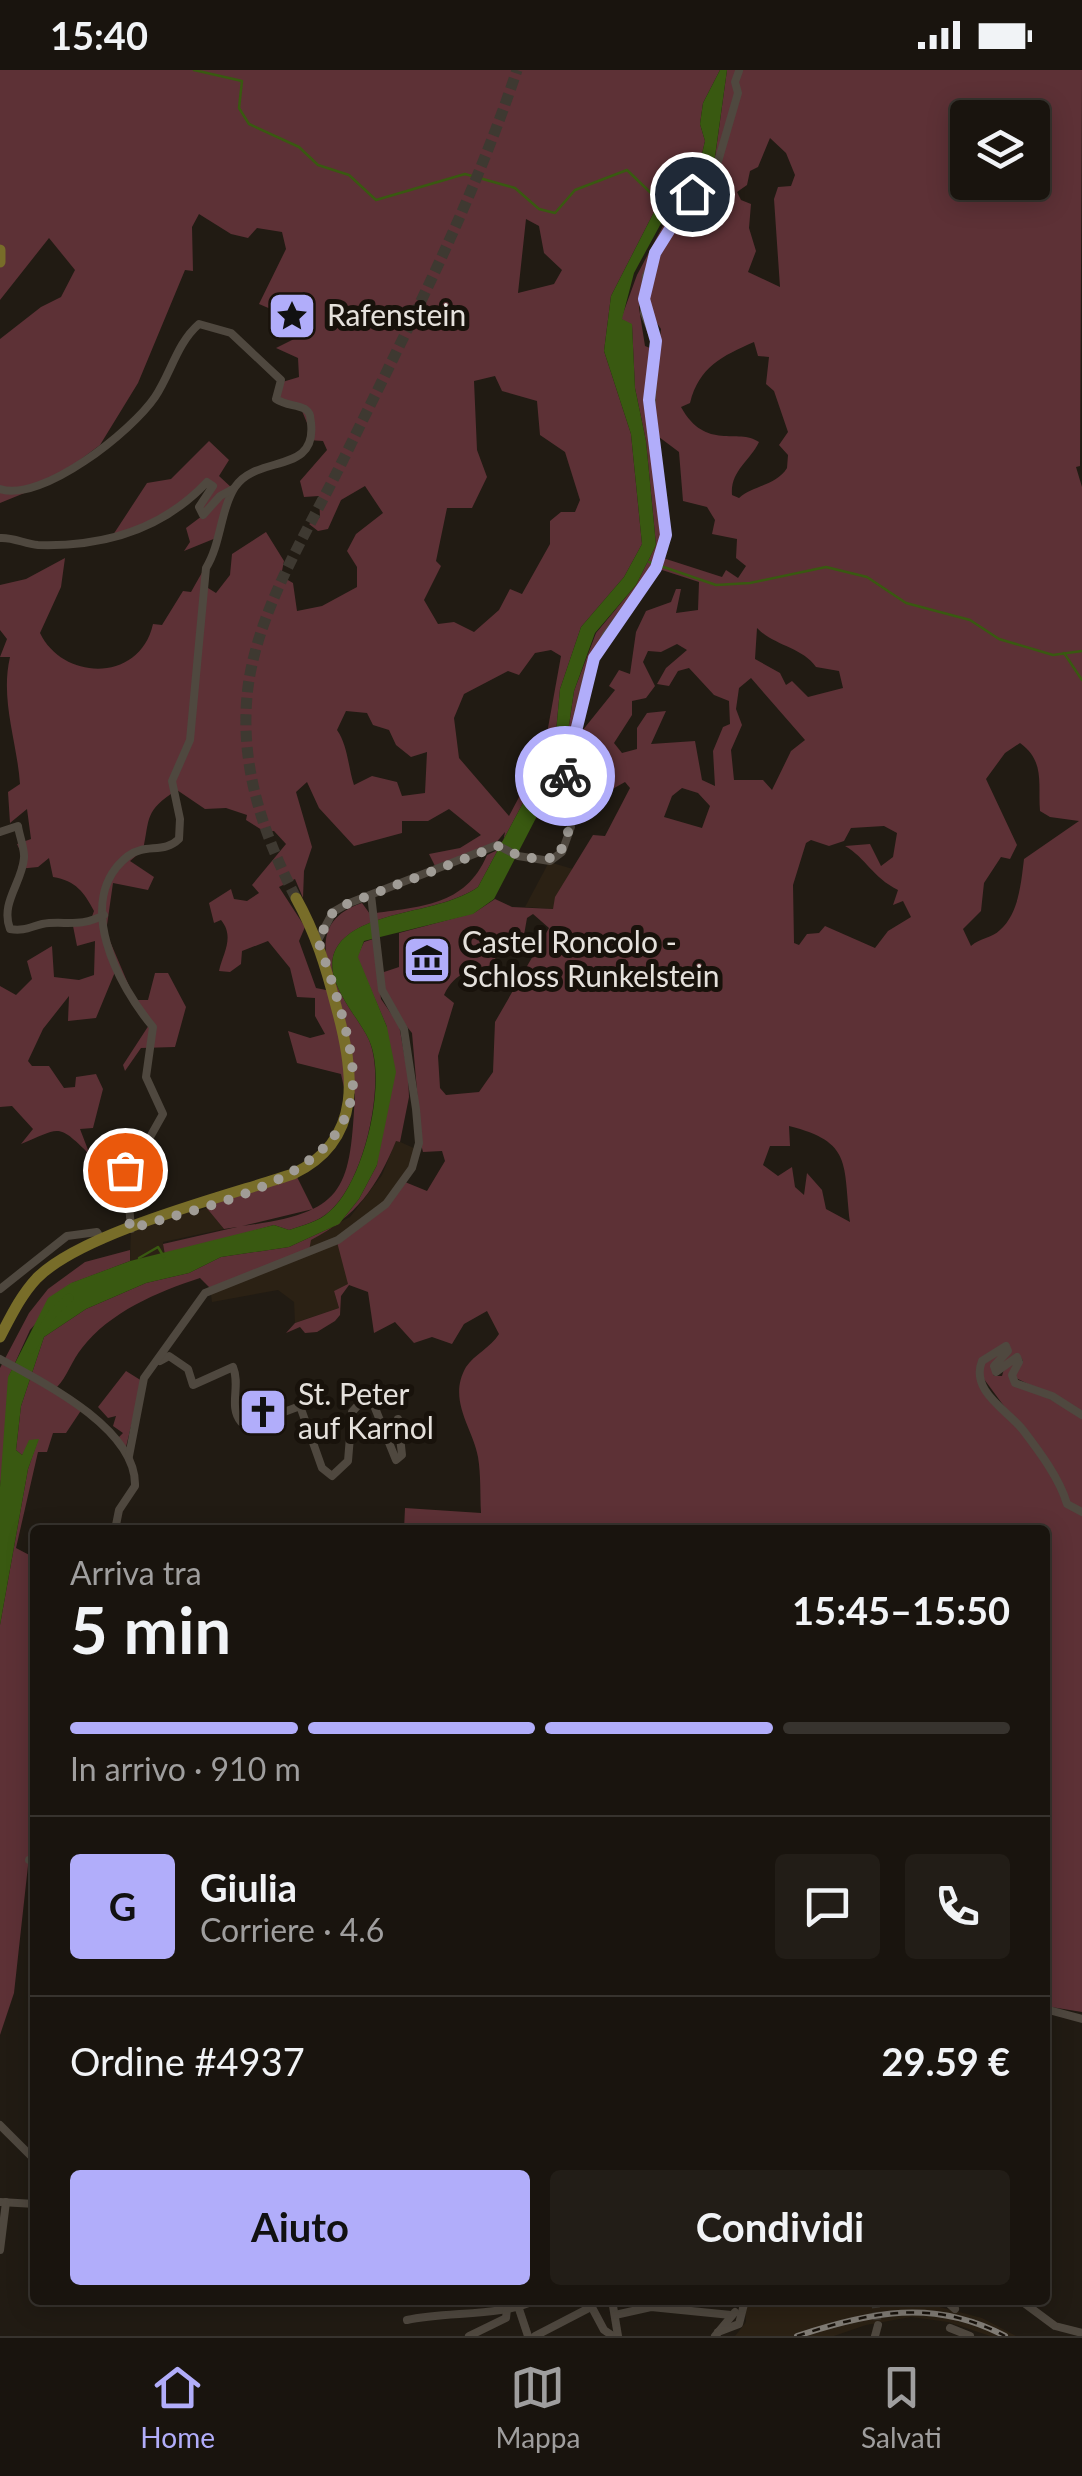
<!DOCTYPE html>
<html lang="it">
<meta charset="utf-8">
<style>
body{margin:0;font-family:Lato,sans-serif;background:#221d17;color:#f1f3f6;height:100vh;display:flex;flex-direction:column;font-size:38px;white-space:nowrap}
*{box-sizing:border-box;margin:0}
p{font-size:32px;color:#9f9e9e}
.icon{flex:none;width:55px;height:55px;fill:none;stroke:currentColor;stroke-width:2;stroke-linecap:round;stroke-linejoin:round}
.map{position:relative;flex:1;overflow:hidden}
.panel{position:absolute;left:30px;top:1455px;width:1020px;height:780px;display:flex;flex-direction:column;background:#19140e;border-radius:10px;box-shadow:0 5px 25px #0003,0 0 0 2px #37332e}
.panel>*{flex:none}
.tools{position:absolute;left:950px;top:30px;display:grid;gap:20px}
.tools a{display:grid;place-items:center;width:100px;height:100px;border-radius:10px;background:#19140e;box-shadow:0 5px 25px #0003,0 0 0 2px #37332e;font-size:50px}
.pin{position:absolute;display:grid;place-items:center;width:85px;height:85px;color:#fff;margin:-42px;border:5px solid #fff;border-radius:50%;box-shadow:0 2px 10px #0007}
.courier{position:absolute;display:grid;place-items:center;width:100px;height:100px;margin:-50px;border:8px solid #b1adfa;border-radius:50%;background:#fff;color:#222;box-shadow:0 2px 12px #0007}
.overview em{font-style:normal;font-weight:700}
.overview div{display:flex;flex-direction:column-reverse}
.overview{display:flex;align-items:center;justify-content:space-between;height:170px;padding:0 40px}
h1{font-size:65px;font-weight:700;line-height:75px}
.bar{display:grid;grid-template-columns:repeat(4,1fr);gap:15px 10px;align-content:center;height:120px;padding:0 40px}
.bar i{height:12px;border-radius:8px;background:#37332e}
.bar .current{background:#b1adfa}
.bar p{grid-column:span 4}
.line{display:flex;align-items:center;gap:25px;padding:0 40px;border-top:2px solid #37332e}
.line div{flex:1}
.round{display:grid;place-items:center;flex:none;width:105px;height:105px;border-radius:10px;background:#221d17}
.cta{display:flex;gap:20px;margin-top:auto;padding:20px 40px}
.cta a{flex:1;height:115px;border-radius:10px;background:#b1adfa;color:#111;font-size:40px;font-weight:700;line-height:115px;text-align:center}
.cta a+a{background:#221d17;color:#f1f3f6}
.status{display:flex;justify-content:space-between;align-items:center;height:70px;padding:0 50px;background:#19140e;direction:ltr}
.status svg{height:28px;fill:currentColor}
.tabs{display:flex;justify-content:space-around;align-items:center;height:140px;border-top:2px solid #37332e;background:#19140e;font-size:28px;color:#9f9e9e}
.tabs a{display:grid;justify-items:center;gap:5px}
.tabs .current{color:#b1adfa}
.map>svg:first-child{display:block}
.built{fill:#2b2114}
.green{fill:#5d3136;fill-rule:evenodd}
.water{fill:#395911}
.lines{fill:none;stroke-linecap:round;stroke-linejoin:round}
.stream{stroke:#395911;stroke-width:2.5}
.river{stroke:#395911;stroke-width:9}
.minor-tunnel{stroke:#3e3931;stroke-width:8;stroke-dasharray:8 4;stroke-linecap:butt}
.major-tunnel{stroke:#3e3931;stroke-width:11;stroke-dasharray:11 5.5;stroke-linecap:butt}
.minor{stroke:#4f483f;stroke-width:8}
.major{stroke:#786d29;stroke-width:11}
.rail-casing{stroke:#817c75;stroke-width:6}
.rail{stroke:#18120b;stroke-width:2.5;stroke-dasharray:8;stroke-linecap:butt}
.done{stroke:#a09c96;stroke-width:10;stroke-dasharray:0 18}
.route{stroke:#b1adfa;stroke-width:12}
.labels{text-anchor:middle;stroke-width:10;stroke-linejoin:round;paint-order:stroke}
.poi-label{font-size:30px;fill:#e5e1dc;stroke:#18120b;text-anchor:start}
</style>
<div class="status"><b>15:40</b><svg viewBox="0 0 49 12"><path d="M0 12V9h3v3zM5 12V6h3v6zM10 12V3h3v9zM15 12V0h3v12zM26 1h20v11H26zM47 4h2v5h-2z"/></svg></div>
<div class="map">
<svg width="1082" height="2266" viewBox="0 0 1082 2266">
<rect width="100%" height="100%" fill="#211b13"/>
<g class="built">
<polygon points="549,792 573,799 553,839 525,837"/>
<polygon points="396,1070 418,1080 349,1215 334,1221 339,1238 295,1253 294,1232 278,1220 212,1232 210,1218 350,1147 382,1105"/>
<polygon points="193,1138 195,1142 207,1138 224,1159 163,1172 165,1185 130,1191 131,1159"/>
<polygon points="755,2230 913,2230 982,2248 1016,2266 990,2266 948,2252 911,2247 866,2255 834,2266 735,2266 746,2252 745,2238"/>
</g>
<g class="green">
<path d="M0 0H720L703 33 700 54 705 71 696 109 667 129 654 125 650 129 655 140 611 226 604 281 631 364 642 474 624 507 581 557 560 619 555 673 478 817C439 844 367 839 339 874 316 905 358 945 369 970 387 1012 364 1112 330 1141 318 1152 303 1155 289 1160L274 1155 165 1185 163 1174 237 1157 224 1159 205 1136 296 1105 313 1139 242 1156C346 1143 350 1120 355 1023L347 1031 341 1004 297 993 288 961 310 968 325 964 315 946V928L297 927 290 898 268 871 242 881 241 894 230 902 219 901C223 883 235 867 221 850L214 853 209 833 231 819 234 829 247 831 259 823 252 815 286 774 274 761 265 762 246 750 247 745 226 738 205 739 177 720C144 741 150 748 143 780L130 791 154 807 148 820 113 813 106 862 135 930H148L155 903H168L186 937 175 977 141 978 125 1001 123 995 149 955 115 902 96 948 68 951 69 926 43 959 28 991 32 996H49L64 1018 75 1017 76 1007 96 1004 103 1019 93 1058 80 1059 90 1085C56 1051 60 1059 21 1074L33 1059 12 1036 0 1037V916L16 925 32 909 27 891 52 876 54 907 79 910 94 905 95 871 77 876 73 856 90 852 94 841C84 822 76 811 53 807L49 788 38 797 18 799 22 785 17 774 31 769 27 739 10 753 8 722 20 714C17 671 0 630 10 587H0L7 569 0 560V515L26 509 65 488 61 517 40 563C63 611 140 613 153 554L162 555 183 521 191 522 204 499 208 518 216 523 230 505 232 484 266 462 284 491 281 506 293 513 297 541 322 536 357 517V497L347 481 356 464 383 443 365 416 341 430 328 459 318 461 309 454 320 447 319 426 304 427 300 411 327 380 323 371 308 370 310 360 302 341 275 331 279 313 299 307 298 288 276 278 312 260 309 236 314 232 304 222 273 240 259 234 286 179 282 162 257 158 248 168 231 164 199 144 192 157 193 201 185 200 138 313 100 375 49 413 0 433V269L41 237 61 227 75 200 49 168 0 230ZM526 149 539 156 544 183 562 200 554 214 518 223ZM495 306 502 321 537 331 540 365 565 382 580 430 575 442H561L550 451V474L522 524 510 519 499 540 474 562 454 552 438 554 424 530 441 496 436 491 447 438H472L487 407 477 380 474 311ZM551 580 561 586 544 680 509 746 459 688 454 648 464 624 508 601 519 605 535 583ZM346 641 367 643 373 655 389 660 396 675 411 687 427 682 425 723 402 726 397 712 372 706 354 715C348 697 348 676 337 660ZM307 712 319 738 354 776 402 763V751H428L449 739 481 765 460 778 429 784 437 800 490 780 505 762 502 778 487 785C465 837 420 836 370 844L362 833C291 857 346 921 344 972L331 921 316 918 299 871 305 857 279 817 295 809 303 828 304 801 312 777 296 722Z"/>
<path d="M727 0H1082L1080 396 1076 397 1082 417V1341L1014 1307 1023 1291 1019 1284 998 1297 1011 1280 1008 1274 981 1289 987 1326 1022 1361 1060 1418 1064 1432 1082 1444V1942L1045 1936V1460H404L405 1438 481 1443C480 1425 481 1405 478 1387 473 1358 447 1330 466 1297 474 1285 491 1277 499 1264L487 1241 464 1254 452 1274 432 1267 414 1273 395 1252 374 1263 368 1222 349 1215 341 1226 340 1245 335 1251 317 1262 305 1263 300 1257 286 1263 295 1253 339 1238 334 1221 348 1214 337 1172 405 1112 427 1121 445 1091 442 1081 423 1082 422 1078 412 963 388 933 381 903 399 897V863L474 843 495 829 512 837 553 839 555 827 593 765 605 766 630 718 625 712 609 721 614 706 576 689 578 666 615 620 609 616 619 600 630 604 636 562 646 541 671 532 676 519H681L676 543 698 540 699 512 659 499 663 488 722 507 726 500 738 508 746 496 736 488 737 469 712 464 715 450 707 437 683 431 679 382 655 364 652 334 661 259 646 237 658 184 681 141 702 121 713 102ZM968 48H1032V112H968ZM770 68 786 83 795 105 791 116 778 117 774 129 780 217 748 202 756 181 749 158 751 134 741 130 737 122 747 115 750 101 758 97ZM754 272 758 286 769 287 766 314 774 321 788 362 779 375 788 385 787 398C776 416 753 415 739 428L732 425C730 401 750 391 759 372 738 357 706 382 681 337L690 333C699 297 722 286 754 272ZM757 558C774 576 802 577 816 597L839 601 843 618 808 627 792 611 786 615 780 603 755 589ZM677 574 687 580 666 598 657 614 669 616 678 601 689 598 714 625 729 631 730 654 723 657 713 681 715 716 702 710 695 671 651 674 666 641 647 643 637 658V679L622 683 614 673 632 645V631L646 628 655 616 643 592 648 581 661 582ZM751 608 805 670 791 681 772 720 763 710H734L731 680 742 655 736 639 739 618ZM1020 673C1045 691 1038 713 1040 741L1050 747 1079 751 1024 789C1021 813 1019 843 1000 860 992 868 980 868 971 876L963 859 981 841 984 813 1001 787 1010 789 1017 775 986 709 1005 683ZM682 718 698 723 710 736 702 758 664 747 672 726ZM884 756 897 763 893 787 881 796 870 774 845 776C866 788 872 807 898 820L893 835 903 831 911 847 888 861 875 878 825 856 819 863 807 864 799 875 794 873 793 815 806 773 811 770 829 776 844 771 851 758ZM533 844 549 858 495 952 493 1002 479 1022 446 1025 440 1018 438 986 454 933 444 925C456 900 471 902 494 894L499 872 524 865 527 848ZM789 1056C853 1072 843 1094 850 1152L826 1139 822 1120 807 1103 804 1125 795 1117 792 1097 778 1106 763 1095 770 1076H790Z"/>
<polygon points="673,137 644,206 639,238 645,276 650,278 647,332 664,467 656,495 597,579 563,696 574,621 596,563 636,515 656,475 646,371 635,318 632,255 621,249 637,205"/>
<polygon points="209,371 229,390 219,406 233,419 216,468 184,481 190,472 186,458 202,446 198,443 211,412 164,450 113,465 147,413 171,409"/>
<path d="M373 869 381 929 399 955 408 1005 409 1027 400 1072 396 1071C377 1117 356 1147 311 1170L309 1181 210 1218 200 1208C157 1222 110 1242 82 1278 72 1290 67 1307 57 1317L82 1339 66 1363H53L47 1382H38L16 1478 35 1488V1732L14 1923 0 1965V1555L28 1399 38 1370 22 1385 16 1380 21 1336 44 1267 86 1239 146 1213 189 1203 221 1187 289 1177 339 1154 359 1129 377 1095 387 957 357 887 364 872Z"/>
<polygon points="130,1180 130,1191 72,1213 30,1260 9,1306 14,1307 0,1417 0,1298 29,1243 48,1219 85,1192"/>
<polygon points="1004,1280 992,1299 994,1306 1002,1306 1005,1296 1016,1291 1010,1307 1082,1347 1082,1439 1068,1432 1064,1417 981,1305 986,1288"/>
<polygon points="126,1301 142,1311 126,1377 118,1368 123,1363 113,1356 116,1346 108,1348 98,1337"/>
</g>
<path class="water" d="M720 0H727L713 101 665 146 634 203 622 249 632 254 635 318 646 371 656 475 636 515 595 563 574 621 563 696 494 829 473 844 364 871 358 887 387 957 396 1002 377 1095 359 1129 339 1154 289 1177 221 1187 189 1203 146 1213 86 1239 44 1267 21 1336 16 1380 22 1385 29 1370 39 1369 28 1399 0 1555V1417L8 1307 48 1228 71 1213 130 1191 274 1155 289 1160C303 1155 319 1152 330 1141 364 1112 388 1011 369 970 358 945 316 905 339 874 366 839 440 844 478 817L555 673 560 619 581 557 624 507 642 474 631 364 604 281 611 226 655 140 650 129 653 124 667 129 696 109 705 71 700 54 703 33Z"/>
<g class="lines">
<g class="stream">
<polyline points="194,0 242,11 239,38 249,54 299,77 318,95 349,105 376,130 465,104 515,118 539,139 555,143 575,120 627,100 654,126"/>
<polyline points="649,492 716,515 750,513 826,497 867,507 906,533 970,550 999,569 1053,585 1082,581"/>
<polyline points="1064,583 1082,610"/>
<polyline points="139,1188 158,1177 164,1187"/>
</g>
<polyline class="river" points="31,1279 52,1244 69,1228"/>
<polyline class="minor-tunnel" points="875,2230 878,2255"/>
<path class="major-tunnel" d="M296 828C261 760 237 688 249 610 262 531 310 458 344 388 407 260 472 135 517 0"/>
<g class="minor">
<path d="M0 419C42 433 132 361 155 327 171 303 177 273 199 254L231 263 281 310 276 329C286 336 296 334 305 339 311 343 310 347 311 353 317 405 257 384 235 417 220 441 221 474 206 498L190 670 172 711 180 749 179 769C164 784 145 773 128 786 72 830 119 917 153 957L146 1007 163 1044 145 1076 126 1097 131 1159"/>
<path d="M0 468C13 467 25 474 38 475 104 477 162 460 207 412L213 416 199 437 203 445 220 426 233 419"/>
<path d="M0 762 18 756C19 765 25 779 24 788 22 813 0 833 10 859 27 862 34 854 49 853 71 852 83 856 104 845"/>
<polyline points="318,870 333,842 347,834 497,775 518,786 550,791 562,782 571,757 565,700 587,606 606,565 656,498 666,465 651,347 655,271 644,243 646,206 682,134 703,115 717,95 738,23 735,12 739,1"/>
<polyline points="0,1219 67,1166 97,1162 102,1170"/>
<path d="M0 1289C43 1312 137 1359 135 1416L119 1440 115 1460"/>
<path d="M160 1291 169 1286 188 1299 193 1315 233 1297C241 1316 228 1336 241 1352L252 1349 271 1356 284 1342 300 1336 322 1398 332 1406 348 1391 352 1342 374 1317"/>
<polyline points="374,1317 375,1338 396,1390 402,1385 398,1349"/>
<path d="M1082 1345 1052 1326 1015 1313 1012 1305 1019 1292 1017 1287 996 1302 994 1296 1008 1281 1006 1276 982 1291C970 1321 1007 1340 1023 1360 1039 1381 1060 1409 1067 1434L1082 1442"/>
<polyline points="129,1386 144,1308 205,1223 338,1170 386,1134 412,1098 419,1073 416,1039 404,959 382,920 371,825"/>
<polyline points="29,1790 35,1791"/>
<polyline points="1045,1939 1082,1949"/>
<polyline points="0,2055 35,2090"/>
<polyline points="0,2132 35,2134"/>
<polyline points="0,2180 6,2132"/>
<polyline points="588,2230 604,2260 613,2266"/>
<polyline points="612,2230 618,2266"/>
<polyline points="945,2230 955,2239"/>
<polyline points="1020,2230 1055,2256 1082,2263"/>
<polyline points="519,2239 528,2266"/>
<polyline points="615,2245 651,2237 731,2245"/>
<path d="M407 2250C447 2241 502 2247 536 2230"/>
<polyline points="950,2258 970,2266"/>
<polyline points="718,2262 739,2254 745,2230"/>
<polyline points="469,2266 506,2248 507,2239"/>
<polyline points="535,2266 591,2237"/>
<polyline points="715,2266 735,2242"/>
<polyline points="875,2266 878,2255"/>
</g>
<g class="major">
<polyline points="0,180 0,192"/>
<path d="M0 1267C11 1246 21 1225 37 1208 83 1162 227 1126 293 1104 365 1070 354 1000 336 936 326 897 316 864 296 828"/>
</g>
<g class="rail-casing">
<path id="rail" d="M797 2266C870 2242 934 2228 1005 2266"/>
</g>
<use href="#rail" class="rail"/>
</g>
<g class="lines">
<path class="done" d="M125 1100 130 1159C207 1134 350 1112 353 1012 354 972 331 909 318 870L333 842 347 834 498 776 524 788H558L570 757 565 706"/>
<polyline class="route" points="565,706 594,588 656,498 666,465 649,330 656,271 644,229 655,183 692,124"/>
</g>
<defs>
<g id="sight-square" transform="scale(2.5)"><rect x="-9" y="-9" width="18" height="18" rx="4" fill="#b1adfa" stroke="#18120b"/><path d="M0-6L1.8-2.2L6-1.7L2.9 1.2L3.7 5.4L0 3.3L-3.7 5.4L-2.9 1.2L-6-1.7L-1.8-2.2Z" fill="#111"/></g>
<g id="museum-square" transform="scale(2.5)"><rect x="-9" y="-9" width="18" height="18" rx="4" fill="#b1adfa" stroke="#18120b"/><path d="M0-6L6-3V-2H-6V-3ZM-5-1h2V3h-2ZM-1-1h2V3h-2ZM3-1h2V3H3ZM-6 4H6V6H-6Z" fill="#111"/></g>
<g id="church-square" transform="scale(2.5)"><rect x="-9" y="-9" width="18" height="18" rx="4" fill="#b1adfa" stroke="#18120b"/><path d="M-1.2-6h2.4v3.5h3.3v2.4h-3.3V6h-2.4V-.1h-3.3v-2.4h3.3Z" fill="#111"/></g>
</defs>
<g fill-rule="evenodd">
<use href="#sight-square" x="292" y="246"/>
<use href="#museum-square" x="427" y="890"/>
<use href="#church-square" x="263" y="1342"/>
</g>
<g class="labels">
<g class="poi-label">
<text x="327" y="256">Rafenstein</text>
<text x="462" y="883">Castel Roncolo -<tspan x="462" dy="34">Schloss Runkelstein</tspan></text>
<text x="298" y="1335">St. Peter<tspan x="298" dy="34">auf Karnol</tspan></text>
</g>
</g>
</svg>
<div class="tools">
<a><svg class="icon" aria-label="layers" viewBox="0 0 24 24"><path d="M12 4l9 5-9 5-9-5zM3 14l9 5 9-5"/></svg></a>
</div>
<div class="pin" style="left:125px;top:1100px;background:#ea580c"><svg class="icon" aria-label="bag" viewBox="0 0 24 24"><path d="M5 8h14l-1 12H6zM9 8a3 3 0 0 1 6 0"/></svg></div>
<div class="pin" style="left:692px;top:124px;background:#1f2937"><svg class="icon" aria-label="home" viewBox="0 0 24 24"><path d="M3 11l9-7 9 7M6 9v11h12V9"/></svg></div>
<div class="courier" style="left:565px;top:706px"><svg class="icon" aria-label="bike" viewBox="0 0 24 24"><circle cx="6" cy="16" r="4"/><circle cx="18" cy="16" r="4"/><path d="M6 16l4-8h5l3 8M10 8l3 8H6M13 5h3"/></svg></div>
<section class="panel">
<div class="overview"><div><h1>5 min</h1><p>Arriva tra</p></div><em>15:45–15:50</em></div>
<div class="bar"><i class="current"></i><i class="current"></i><i class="current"></i><i></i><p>In arrivo · 910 m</p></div>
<div class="line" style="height:180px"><b class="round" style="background:#b1adfa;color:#111">G</b><div><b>Giulia</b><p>Corriere · 4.6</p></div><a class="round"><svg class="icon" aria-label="chat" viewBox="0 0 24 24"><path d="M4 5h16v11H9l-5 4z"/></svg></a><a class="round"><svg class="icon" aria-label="phone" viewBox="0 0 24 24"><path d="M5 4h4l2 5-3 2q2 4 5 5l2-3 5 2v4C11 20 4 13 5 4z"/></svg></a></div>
<div class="line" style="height:130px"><div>Ordine #4937</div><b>29.59 €</b></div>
<div class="cta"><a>Aiuto</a><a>Condividi</a></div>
</section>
</div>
<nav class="tabs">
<a class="current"><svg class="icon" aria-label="home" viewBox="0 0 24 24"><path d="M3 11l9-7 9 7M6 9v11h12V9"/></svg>Home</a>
<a><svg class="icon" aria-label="map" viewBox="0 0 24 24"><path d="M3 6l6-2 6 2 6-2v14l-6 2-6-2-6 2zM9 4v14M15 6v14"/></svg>Mappa</a>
<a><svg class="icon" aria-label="saved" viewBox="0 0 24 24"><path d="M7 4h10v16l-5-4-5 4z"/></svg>Salvati</a>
</nav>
